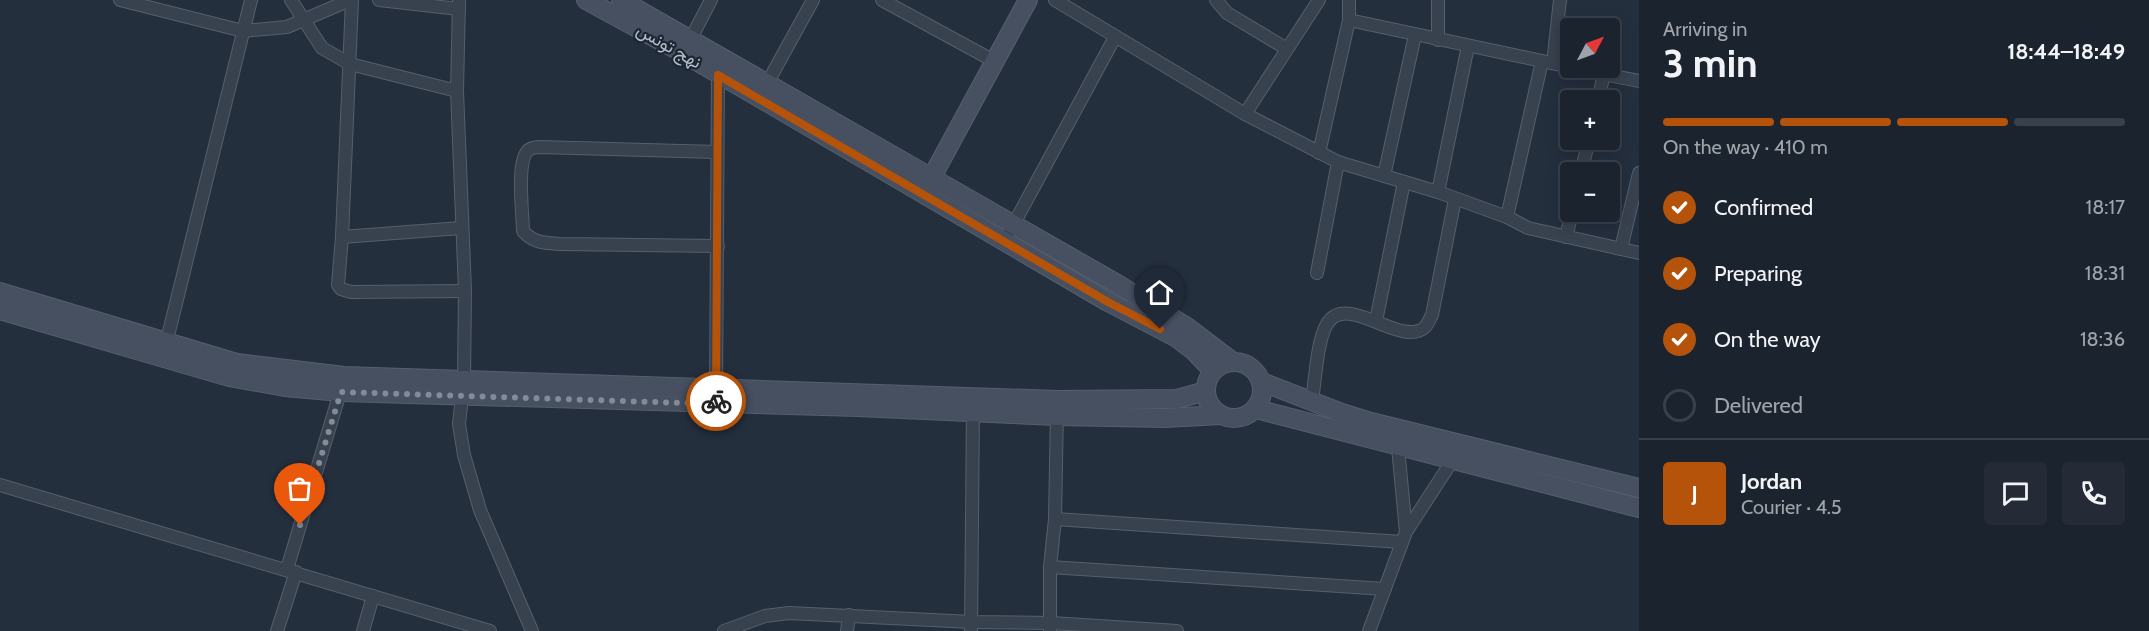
<!DOCTYPE html>
<meta charset="utf-8">
<style>
body{margin:0;font-family:Cabin,Vazirmatn,sans-serif;background:#242b36;color:#f1f3f6;height:100vh;display:flex;flex-direction:column;font-size:22px;white-space:nowrap}
*{box-sizing:border-box;margin:0}
p{font-size:20px;color:#a0a4aa}
.icon{flex:none;width:33px;height:33px;fill:none;stroke:currentColor;stroke-width:2;stroke-linecap:round;stroke-linejoin:round}
.map{position:relative;flex:1;overflow:hidden}
.drawer{display:flex;flex-direction:column;background:#1b232e;width:510px}
.drawer>*{flex:none}
.needle{width:39px;rotate:49deg}
.buttons{position:absolute;left:1560px;top:18px;display:grid;gap:12px}
.buttons a{display:grid;place-items:center;width:60px;height:60px;border-radius:6px;background:#1b232e;box-shadow:0 3px 15px #0003,0 0 0 2px #39404a;font-size:30px}
.pin{position:absolute;display:grid;place-items:center;width:51px;height:51px;color:#fff;margin:-62px -26px;border-radius:50% 50% 50% 0;rotate:-45deg;box-shadow:0 0 6px #0007}
.pin .icon{rotate:45deg}
.courier{position:absolute;display:grid;place-items:center;width:60px;height:60px;margin:-30px;border:4px solid #b45309;border-radius:50%;background:#fff;color:#222;box-shadow:0 2px 8px #0007}
.headline em{font-style:normal;font-weight:700}
.headline div{display:flex;flex-direction:column-reverse}
.headline{display:flex;align-items:center;justify-content:space-between;height:102px;padding:0 24px}
h1{font-size:39px;font-weight:700;line-height:45px}
.bar{display:grid;grid-template-columns:repeat(4,1fr);gap:9px 6px;align-content:center;height:72px;padding:0 24px}
.bar i{height:8px;border-radius:4px;background:#39404a}
.bar .current{background:#b45309}
.bar p{grid-column:span 4}
.line{display:flex;align-items:center;gap:15px;padding:0 24px;border-top:2px solid #39404a}
.line div{flex:1}
.round{display:grid;place-items:center;flex:none;width:63px;height:63px;border-radius:6px;background:#242b36}
ol{padding:0 24px;list-style:none}
li{display:flex;align-items:center;gap:18px;height:66px}
li p{margin-inline-start:auto}
li .icon{padding:6px;border-radius:50%;background:#b45309;color:#fff;stroke-width:4}
li:last-child{color:#a0a4aa}
li i{width:33px;height:33px;border:3px solid #39404a;border-radius:50%}
main{display:flex;flex:1;min-height:0}
.map>svg:first-child{display:block}
.lines{fill:none;stroke-linecap:round;stroke-linejoin:round}
.street-casing{stroke:#565f6c;stroke-width:14}
.secondary-casing{stroke:#565f6c;stroke-width:20}
.street{stroke:#38414e;stroke-width:12}
.secondary{stroke:#465061;stroke-width:18}
.done{stroke:#828b98;stroke-width:6;stroke-dasharray:0 10.8}
.route{stroke:#b45309;stroke-width:8}
.labels{text-anchor:middle;stroke-width:4.5;stroke-linejoin:round;paint-order:stroke}
.street-label{font-size:18px;fill:#b4bcc9;stroke:#1d2633}
</style>
<main>
<div class="map">
<svg width="1639" height="631" viewBox="0 0 1639 631">
<rect width="100%" height="100%" fill="#242f3e"/>
<g class="lines">
<g class="street-casing">
<g id="street">
<polyline points="120,0 243,31 287,27 350,0"/>
<polyline points="291,0 322,48 350,64 457,91"/>
<polyline points="352,0 342,237 338,285 341,289 351,292 465,291"/>
<polyline points="379,0 459,9"/>
<polyline points="459,0 457,91 465,291 464,379 459,424 464,455 480,510 532,631"/>
<polyline points="882,0 994,61"/>
<polyline points="1055,0 1245,114 1338,162 1438,192 1507,217 1528,228 1639,253"/>
<polyline points="1216,0 1227,13 1287,49"/>
<polyline points="1349,20 1570,67"/>
<polyline points="1438,40 1438,0"/>
<polyline points="688,44 711,0"/>
<polyline points="1553,63 1560,0"/>
<polyline points="1572,68 1639,81"/>
<polyline points="764,89 813,0"/>
<polyline points="1598,100 1604,74"/>
<polyline points="1245,114 1319,0"/>
<path d="M717 152 540 147C538 147 532 148 530 149 515 157 523 215 523 231 533 243 545 243 560 244L718 246"/>
<polyline points="1319,153 1349,20 1349,0"/>
<polyline points="1581,172 1589,140"/>
<polyline points="1384,176 1415,35"/>
<polyline points="1438,192 1468,46"/>
<polyline points="1507,217 1542,61"/>
<polyline points="1010,231 1115,37"/>
<polyline points="342,237 461,228"/>
<polyline points="1566,237 1572,212"/>
<polyline points="1621,249 1639,173"/>
<polyline points="1317,273 1338,162"/>
<polyline points="1376,321 1404,182"/>
<polyline points="165,348 251,0"/>
<polyline points="716,393 718,75 721,69"/>
<path d="M1312 401C1315 382 1317 340 1327 324 1347 291 1402 349 1425 327 1428 324 1430 318 1432 315L1455 199"/>
<polyline points="1398,447 1406,532"/>
<polyline points="0,485 490,631"/>
<polyline points="1055,519 1402,542"/>
<polyline points="1050,567 1385,589"/>
<polyline points="287,569 342,386"/>
<polyline points="277,631 296,572"/>
<polyline points="363,631 373,596"/>
<polyline points="724,631 765,616 789,613 972,622 1051,623 1177,631"/>
<polyline points="847,631 849,615"/>
<polyline points="971,631 973,407"/>
<polyline points="1050,631 1050,567 1055,519 1057,411"/>
<polyline points="1369,631 1406,532 1452,461"/>
</g>
</g>
<g class="secondary-casing">
<g id="secondary">
<polyline points="586,0 683,53 1108,302 1177,338 1194,351 1213,371"/>
<polyline points="621,0 1119,285 1187,327 1233,362"/>
<polyline points="926,188 1028,0"/>
<polyline points="0,292 237,363 344,376 1058,400 1177,399 1206,391"/>
<polyline points="0,310 229,377 285,387 341,392 858,407 1057,416 1165,418 1221,415"/>
<circle cx="1234" cy="390" r="28"/>
<polyline points="1262,382 1342,413 1371,422 1639,488"/>
<polyline points="1256,409 1639,508"/>
</g>
</g>
<use href="#street" class="street"/>
<use href="#secondary" class="secondary"/>
</g>
<g class="lines">
<polyline class="done" points="300,525 341,392 715,404 716,401"/>
<polyline class="route" points="716,401 718,75 1108,302 1160,329"/>
</g>
<g class="labels">
<g class="street-label">
<text transform="translate(669 46) rotate(30)" y="6">نهج تونس</text>
</g>
</g>
</svg>
<div class="buttons">
<a><svg class="needle" viewBox="-14 -14 28 28"><path d="M0-13l5 13h-10z" fill="#e53935"/><path d="M0 13l5-13h-10z" fill="#a0a4aa"/></svg></a>
<a>+</a>
<a>−</a>
</div>
<div class="pin" style="left:300px;top:525px;background:#ea580c"><svg class="icon" aria-label="bag" viewBox="0 0 24 24"><path d="M5 8h14l-1 12H6zM9 8a3 3 0 0 1 6 0"/></svg></div>
<div class="pin" style="left:1160px;top:329px;background:#1f2937"><svg class="icon" aria-label="home" viewBox="0 0 24 24"><path d="M3 11l9-7 9 7M6 9v11h12V9"/></svg></div>
<div class="courier" style="left:716px;top:401px"><svg class="icon" aria-label="bike" viewBox="0 0 24 24"><circle cx="6" cy="16" r="4"/><circle cx="18" cy="16" r="4"/><path d="M6 16l4-8h5l3 8M10 8l3 8H6M13 5h3"/></svg></div>
</div>
<section class="drawer">
<div class="headline"><div><h1>3 min</h1><p>Arriving in</p></div><em>18:44–18:49</em></div>
<div class="bar"><i class="current"></i><i class="current"></i><i class="current"></i><i></i><p>On the way · 410 m</p></div>
<ol>
<li><svg class="icon" aria-label="check" viewBox="0 0 24 24"><path d="M5 12l5 5 9-10"/></svg>Confirmed<p>18:17</p></li>
<li><svg class="icon" aria-label="check" viewBox="0 0 24 24"><path d="M5 12l5 5 9-10"/></svg>Preparing<p>18:31</p></li>
<li><svg class="icon" aria-label="check" viewBox="0 0 24 24"><path d="M5 12l5 5 9-10"/></svg>On the way<p>18:36</p></li>
<li><i></i>Delivered</li>
</ol>
<div class="line" style="height:108px"><b class="round" style="background:#b45309;color:#fff">J</b><div><b>Jordan</b><p>Courier · 4.5</p></div><a class="round"><svg class="icon" aria-label="chat" viewBox="0 0 24 24"><path d="M4 5h16v11H9l-5 4z"/></svg></a><a class="round"><svg class="icon" aria-label="phone" viewBox="0 0 24 24"><path d="M5 4h4l2 5-3 2q2 4 5 5l2-3 5 2v4C11 20 4 13 5 4z"/></svg></a></div>
</section>
</main>
